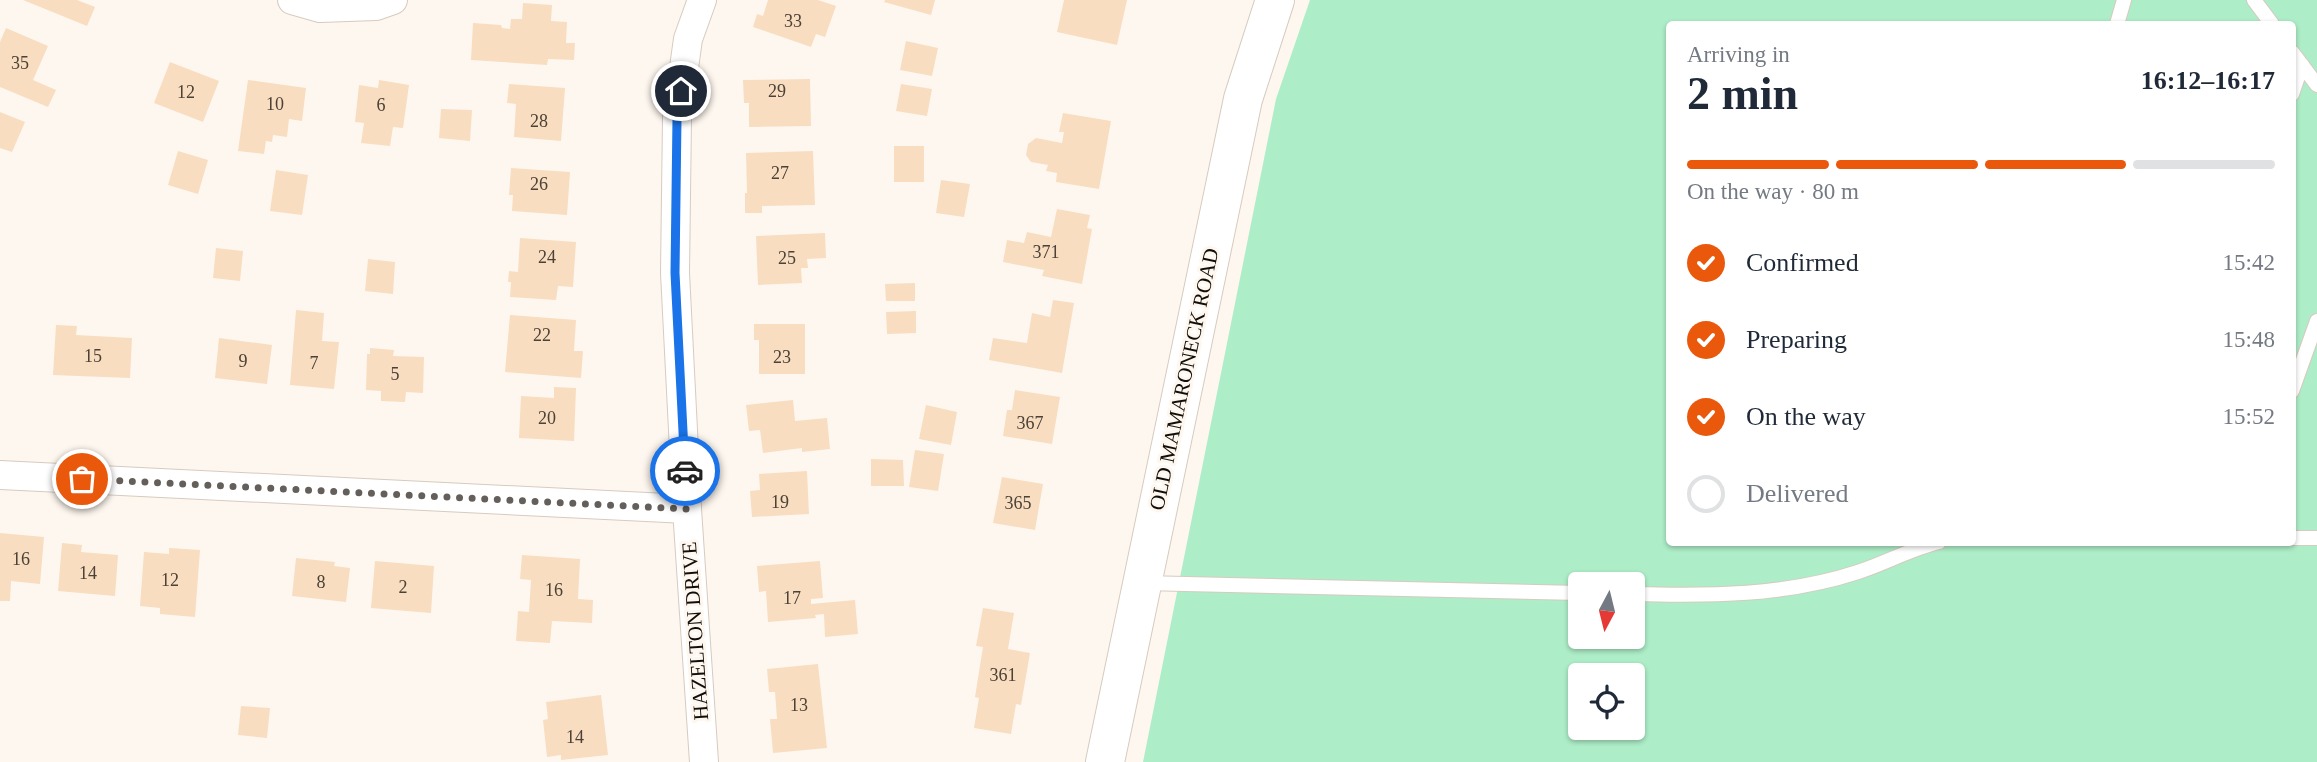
<!DOCTYPE html>
<meta charset="utf-8">
<style>
body{margin:0;font-family:"Times New Roman",serif;background:#f2f2f3;color:#1f2937;height:100vh;display:flex;flex-direction:column;font-size:26px;white-space:nowrap}
*{box-sizing:border-box;margin:0}
p{font-size:23px;color:#747a83}
.icon{flex:none;width:38px;height:38px;fill:none;stroke:currentColor;stroke-width:2;stroke-linecap:round;stroke-linejoin:round}
.map{position:relative;flex:1;overflow:hidden}
.panel{position:absolute;left:1666px;top:21px;width:630px;height:525px;display:flex;flex-direction:column;background:#fff;border-radius:7px;box-shadow:0 2px 5px #0004}
.panel>*{flex:none}
.needle{width:46px;rotate:187deg}
.controls{position:absolute;left:1568px;top:572px;display:grid;gap:14px}
.controls a{display:grid;place-items:center;width:77px;height:77px;border-radius:7px;background:#fff;box-shadow:0 2px 5px #0004;font-size:35px}
.pin{position:absolute;display:grid;place-items:center;width:60px;height:60px;color:#fff;margin:-30px;border:4px solid #fff;border-radius:50%;box-shadow:0 2px 7px #0007}
.courier{position:absolute;display:grid;place-items:center;width:70px;height:70px;margin:-35px;border:5px solid #1a73e8;border-radius:50%;background:#fff;color:#222;box-shadow:0 2px 9px #0007}
.summary em{font-style:normal;font-weight:700}
.summary div{display:flex;flex-direction:column-reverse}
.summary{display:flex;align-items:center;justify-content:space-between;height:119px;padding:0 21px}
h1{font-size:46px;font-weight:700;line-height:52px}
.bar{display:grid;grid-template-columns:repeat(4,1fr);gap:10px 7px;align-content:center;height:84px;padding:0 21px}
.bar i{height:9px;border-radius:5px;background:#e0e1e3}
.bar .on{background:#ea580c}
.bar p{grid-column:span 4}
ol{padding:0 21px;list-style:none}
li{display:flex;align-items:center;gap:21px;height:77px}
li p{margin-inline-start:auto}
li .icon{padding:7px;border-radius:50%;background:#ea580c;color:#fff;stroke-width:4}
li:last-child{color:#747a83}
li i{width:38px;height:38px;border:4px solid #e0e1e3;border-radius:50%}
.map>svg:first-child{display:block}
.green{fill:#adedc7;fill-rule:evenodd}
.building{fill:#f8ddc0}
.lines{fill:none;stroke-linecap:round;stroke-linejoin:round}
.lane-casing{stroke:#d6cbbf;stroke-width:16}
.street-casing{stroke:#d6cbbf;stroke-width:30}
.secondary-casing{stroke:#d6cbbf;stroke-width:40}
.lane{stroke:#fff;stroke-width:14}
.street{stroke:#fff;stroke-width:28}
.secondary{stroke:#fff;stroke-width:38}
.done{stroke:#645f5a;stroke-width:7;stroke-dasharray:0 12.6}
.route{stroke:#1a73e8;stroke-width:9}
.labels{text-anchor:middle;stroke-width:6;stroke-linejoin:round;paint-order:stroke}
.number-label{font-size:18px;fill:#4b4137}
.street-label{font-size:21px;fill:#110d09;stroke:#fef7ef}
</style>
<div class="map">
<svg width="2317" height="762" viewBox="0 0 2317 762">
<rect width="100%" height="100%" fill="#fef7ef"/>
<path class="green" d="M1310 0H2317V762H1143L1276 99ZM1670 24H2292V542H1670ZM1580 584H1633V637H1580ZM1580 676H1633V728H1580Z"/>
<g class="building">
<polygon points="23,0 77,0 95,7 87,26"/>
<polygon points="768,0 818,0 836,6 825,37 816,34 811,47 753,27 757,14 763,16"/>
<polygon points="885,0 935,0 931,15 884,2"/>
<polygon points="1064,0 1127,0 1117,45 1057,32"/>
<polygon points="523,3 552,5 551,21 567,22 566,43 575,43 574,60 548,59 547,65 471,60 473,23 501,25 502,28 510,29 511,19 522,19"/>
<polygon points="6,28 48,46 33,80 56,90 48,107 0,87 0,42"/>
<polygon points="906,41 938,48 932,76 900,70"/>
<polygon points="170,62 219,81 203,122 154,103"/>
<polygon points="810,79 811,126 749,127 749,103 744,103 743,80"/>
<polygon points="248,80 306,88 302,121 289,119 287,137 273,135 272,142 266,141 264,154 238,151"/>
<polygon points="379,80 409,85 403,128 393,127 390,146 361,143 364,123 355,122 359,85 378,88"/>
<polygon points="509,84 565,88 561,141 514,137 516,104 507,103"/>
<polygon points="901,84 932,89 927,116 896,111"/>
<polygon points="441,109 472,110 470,141 439,138"/>
<polygon points="0,112 25,122 12,152 0,148"/>
<polygon points="1063,113 1111,121 1099,189 1056,182 1057,173 1046,171 1048,165 1031,162 1026,155 1028,144 1036,138 1062,143 1064,132 1059,132"/>
<rect x="894" y="146" width="30" height="36"/>
<polygon points="178,151 208,160 198,194 168,185"/>
<polygon points="813,151 815,205 762,206 762,213 745,213 745,193 747,193 746,153"/>
<polygon points="511,168 570,172 567,215 512,211 513,195 509,195"/>
<polygon points="276,170 308,175 302,215 270,211"/>
<polygon points="941,180 970,184 964,217 936,213"/>
<polygon points="1057,209 1090,215 1087,228 1092,229 1082,284 1042,276 1044,270 1003,262 1007,240 1024,243 1027,232 1051,237"/>
<polygon points="825,233 826,258 807,259 808,268 801,268 802,283 758,285 756,236"/>
<polygon points="520,238 576,242 573,287 558,286 556,300 510,297 511,282 508,282 509,271 518,272"/>
<polygon points="216,248 243,251 240,281 213,278"/>
<polygon points="368,259 395,262 393,294 365,291"/>
<polygon points="915,283 915,301 886,301 885,284"/>
<polygon points="1053,300 1074,303 1062,373 989,360 993,338 1027,343 1032,313 1050,317"/>
<polygon points="296,310 324,313 322,341 339,342 334,389 290,385"/>
<polygon points="916,311 916,333 887,334 886,312"/>
<polygon points="510,315 576,320 574,351 583,351 581,378 505,372"/>
<polygon points="754,324 805,324 805,374 759,374 759,340 754,340"/>
<polygon points="56,325 77,326 76,335 132,338 130,378 53,375"/>
<polygon points="219,338 272,345 267,384 215,378"/>
<polygon points="370,348 394,350 393,356 424,357 423,393 406,392 405,402 381,401 381,391 366,390 367,354 370,354"/>
<polygon points="554,387 576,388 574,441 519,438 521,396 554,398"/>
<polygon points="1015,390 1060,397 1052,444 1003,436 1007,410 1012,410"/>
<polygon points="793,400 795,421 827,418 830,449 802,452 802,448 763,453 760,430 749,431 746,405"/>
<polygon points="926,405 957,412 951,445 919,439"/>
<polygon points="915,450 944,454 938,491 909,487"/>
<polygon points="871,459 903,460 904,486 871,486"/>
<polygon points="807,471 809,514 752,517 750,491 760,490 759,474"/>
<polygon points="1002,477 1043,484 1035,530 993,523"/>
<polygon points="0,533 44,537 40,584 11,581 10,601 0,601"/>
<polygon points="62,543 82,545 81,552 118,555 115,596 58,591"/>
<polygon points="169,548 200,550 195,617 160,614 160,608 140,606 144,552 169,554"/>
<polygon points="522,555 580,559 578,599 593,600 592,623 552,621 550,643 516,641 518,611 529,612 531,580 520,579"/>
<polygon points="296,558 335,562 334,566 350,568 346,602 292,596"/>
<polygon points="375,561 434,566 431,613 371,608"/>
<polygon points="820,561 823,598 811,599 811,604 855,600 858,634 825,637 824,614 815,615 816,618 768,622 766,591 759,592 757,566"/>
<polygon points="983,608 1014,613 1008,649 1030,653 1021,705 1016,704 1011,734 974,728 979,698 975,697 983,647 976,646"/>
<polygon points="818,664 827,748 773,753 770,719 777,719 775,692 769,692 767,669"/>
<polygon points="601,695 608,755 561,760 561,755 547,757 543,720 548,719 546,702"/>
<polygon points="241,706 270,708 267,738 238,735"/>
</g>
<g class="lines">
<g class="lane-casing">
<g id="lane">
<polyline points="2254,0 2272,24"/>
<polyline points="2117,24 2124,0"/>
<polyline points="2292,52 2317,85"/>
<polyline points="2292,94 2302,65"/>
<polyline points="2292,391 2317,321"/>
<polyline points="2292,538 2317,538"/>
<polyline points="1143,583 1580,593"/>
<path d="M1633 594C1709 596 1785 596 1858 572 1886 563 1910 549 1939 542"/>
</g>
</g>
<g class="street-casing">
<g id="street">
<polyline points="292,0 320,8 376,6 393,0"/>
<polyline points="702,0 688,39 677,118 675,273 687,509 704,762"/>
<polyline points="0,475 687,509"/>
</g>
</g>
<g class="secondary-casing">
<polyline id="secondary" points="1105,762 1243,99 1275,0"/>
</g>
<use href="#lane" class="lane"/>
<use href="#street" class="street"/>
<use href="#secondary" class="secondary"/>
</g>
<g class="lines">
<polyline class="done" points="82,479 687,509 685,471"/>
<polyline class="route" points="681,91 677,118 675,273 685,471"/>
</g>
<g class="labels">
<g class="number-label">
<text x="793" y="27">33</text>
<text x="20" y="69">35</text>
<text x="777" y="97">29</text>
<text x="186" y="98">12</text>
<text x="275" y="110">10</text>
<text x="381" y="111">6</text>
<text x="539" y="127">28</text>
<text x="780" y="179">27</text>
<text x="539" y="190">26</text>
<text x="1046" y="258">371</text>
<text x="547" y="263">24</text>
<text x="787" y="264">25</text>
<text x="542" y="341">22</text>
<text x="93" y="362">15</text>
<text x="782" y="363">23</text>
<text x="243" y="367">9</text>
<text x="314" y="369">7</text>
<text x="395" y="380">5</text>
<text x="547" y="424">20</text>
<text x="1030" y="429">367</text>
<text x="780" y="508">19</text>
<text x="1018" y="509">365</text>
<text x="21" y="565">16</text>
<text x="88" y="579">14</text>
<text x="170" y="586">12</text>
<text x="321" y="588">8</text>
<text x="403" y="593">2</text>
<text x="554" y="596">16</text>
<text x="792" y="604">17</text>
<text x="1003" y="681">361</text>
<text x="799" y="711">13</text>
<text x="575" y="743">14</text>
</g>
<g class="street-label">
<text transform="translate(1184 379) rotate(-78)" y="7">OLD MAMARONECK ROAD</text>
<text transform="translate(695 631) rotate(-94)" y="7">HAZELTON DRIVE</text>
</g>
</g>
</svg>
<div class="controls">
<a><svg class="needle" viewBox="-14 -14 28 28"><path d="M0-13l5 13h-10z" fill="#e53935"/><path d="M0 13l5-13h-10z" fill="#747a83"/></svg></a>
<a><svg class="icon" aria-label="locate" viewBox="0 0 24 24"><circle cx="12" cy="12" r="6"/><path d="M12 2v4M12 18v4M2 12h4M18 12h4"/></svg></a>
</div>
<div class="pin" style="left:82px;top:479px;background:#ea580c"><svg class="icon" aria-label="bag" viewBox="0 0 24 24"><path d="M5 8h14l-1 12H6zM9 8a3 3 0 0 1 6 0"/></svg></div>
<div class="pin" style="left:681px;top:91px;background:#1f2937"><svg class="icon" aria-label="home" viewBox="0 0 24 24"><path d="M3 11l9-7 9 7M6 9v11h12V9"/></svg></div>
<div class="courier" style="left:685px;top:471px"><svg class="icon" aria-label="car" viewBox="0 0 24 24"><path d="M5 17H2v-5l4-1 3-4h7l3 4 3 1v5h-3M9 17h6M6 11h13"/><circle cx="7" cy="17" r="2"/><circle cx="17" cy="17" r="2"/></svg></div>
<section class="panel">
<div class="summary"><div><h1>2 min</h1><p>Arriving in</p></div><em>16:12–16:17</em></div>
<div class="bar"><i class="on"></i><i class="on"></i><i class="on"></i><i></i><p>On the way · 80 m</p></div>
<ol>
<li><svg class="icon" aria-label="check" viewBox="0 0 24 24"><path d="M5 12l5 5 9-10"/></svg>Confirmed<p>15:42</p></li>
<li><svg class="icon" aria-label="check" viewBox="0 0 24 24"><path d="M5 12l5 5 9-10"/></svg>Preparing<p>15:48</p></li>
<li><svg class="icon" aria-label="check" viewBox="0 0 24 24"><path d="M5 12l5 5 9-10"/></svg>On the way<p>15:52</p></li>
<li><i></i>Delivered</li>
</ol>
</section>
</div>
